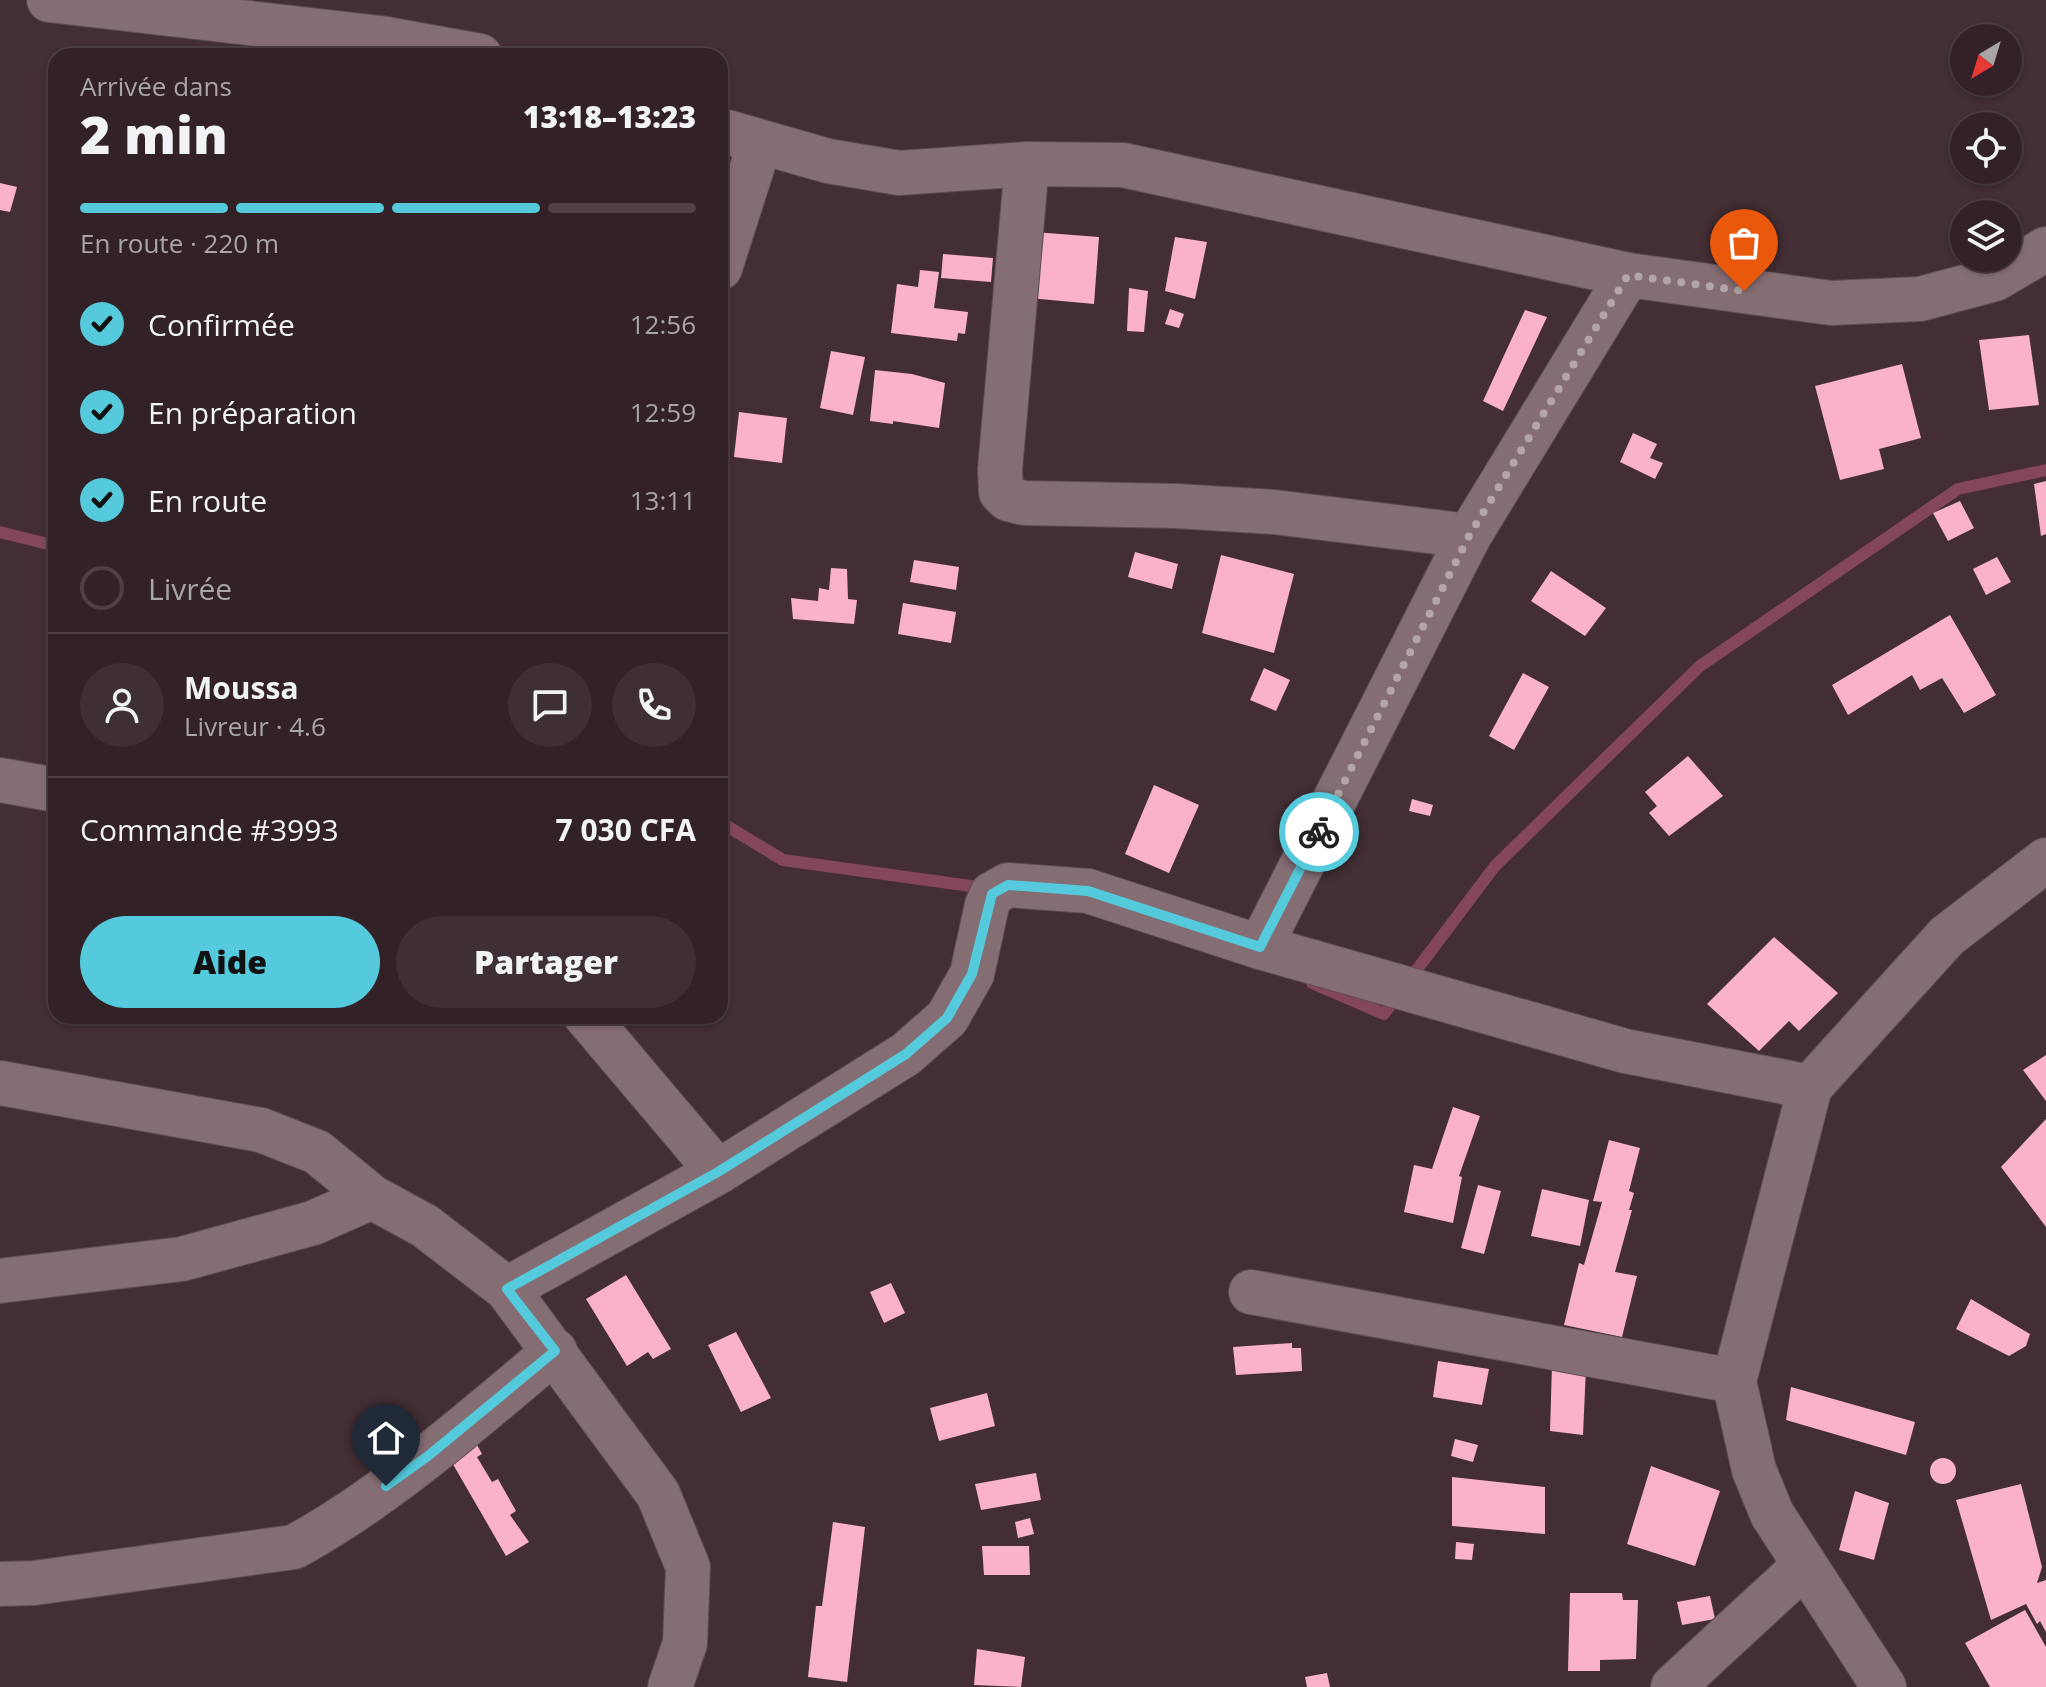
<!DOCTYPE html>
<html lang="fr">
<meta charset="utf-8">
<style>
body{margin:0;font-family:"Open Sans",sans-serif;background:#3d2f33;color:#f1f3f6;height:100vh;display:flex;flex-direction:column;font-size:30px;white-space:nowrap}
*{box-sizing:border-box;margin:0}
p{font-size:26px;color:#a8a4a7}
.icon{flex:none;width:44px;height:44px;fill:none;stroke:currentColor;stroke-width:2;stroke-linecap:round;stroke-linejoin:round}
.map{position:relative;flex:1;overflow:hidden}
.panel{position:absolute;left:48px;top:48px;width:680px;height:976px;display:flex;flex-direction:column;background:#322227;border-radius:24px;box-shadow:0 2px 6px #0004,0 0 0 2px #4d3f44}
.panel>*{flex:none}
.needle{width:52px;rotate:218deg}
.buttons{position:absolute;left:1950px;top:24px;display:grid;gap:16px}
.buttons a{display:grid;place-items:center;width:72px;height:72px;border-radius:50%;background:#322227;box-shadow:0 2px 6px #0004,0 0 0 2px #4d3f44;font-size:40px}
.pin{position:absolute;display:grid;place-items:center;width:68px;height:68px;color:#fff;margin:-82px -34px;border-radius:50% 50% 50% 0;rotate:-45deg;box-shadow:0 0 8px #0007}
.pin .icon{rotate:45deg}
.courier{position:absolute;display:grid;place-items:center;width:80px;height:80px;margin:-40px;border:6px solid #54cadc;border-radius:50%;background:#fff;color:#222;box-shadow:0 2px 10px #0007}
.summary em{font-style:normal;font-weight:800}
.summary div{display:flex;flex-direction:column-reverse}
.summary{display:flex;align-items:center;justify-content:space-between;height:136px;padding:0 32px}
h1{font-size:52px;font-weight:800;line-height:60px}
.bar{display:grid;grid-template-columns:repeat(4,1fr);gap:12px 8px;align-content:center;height:96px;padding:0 32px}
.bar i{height:10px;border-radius:6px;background:#4d3f44}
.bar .current{background:#54cadc}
.bar p{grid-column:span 4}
.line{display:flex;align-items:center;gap:20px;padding:0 32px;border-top:2px solid #4d3f44}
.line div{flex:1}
.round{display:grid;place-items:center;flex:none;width:84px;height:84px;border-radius:42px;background:#3d2f33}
ol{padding:0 32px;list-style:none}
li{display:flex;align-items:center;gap:24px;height:88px}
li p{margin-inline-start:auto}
li .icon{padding:8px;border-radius:50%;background:#54cadc;color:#111;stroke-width:4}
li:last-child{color:#a8a4a7}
li i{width:44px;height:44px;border:4px solid #4d3f44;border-radius:50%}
.primary-button{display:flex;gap:16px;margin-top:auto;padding:16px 32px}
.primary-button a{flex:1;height:92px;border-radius:48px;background:#54cadc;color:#111;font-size:32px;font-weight:800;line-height:92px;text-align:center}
.primary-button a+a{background:#3d2f33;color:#f1f3f6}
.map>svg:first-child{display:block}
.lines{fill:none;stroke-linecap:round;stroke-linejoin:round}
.stream{stroke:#84465b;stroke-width:12}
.building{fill:#f9b2c8}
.minor-casing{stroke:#5d4c51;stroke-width:46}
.minor{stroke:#856d74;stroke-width:44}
.done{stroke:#b4a5a9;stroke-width:8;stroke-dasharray:0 14.4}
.route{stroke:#54cadc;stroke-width:10}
</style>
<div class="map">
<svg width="2046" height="1687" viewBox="0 0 2046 1687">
<rect width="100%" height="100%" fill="#422e34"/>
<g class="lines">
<g class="stream">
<polyline points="0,532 56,546"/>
<polyline points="720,822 783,860 985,888"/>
<polyline points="1409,980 1495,866 1700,666 1958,489 2046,470"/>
<polyline points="1312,983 1384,1014 1398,995"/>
</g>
</g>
<g class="building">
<polygon points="0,183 17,187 10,212 0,210"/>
<polygon points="1034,232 1099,237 1094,304 1029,298"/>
<polygon points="1175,237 1207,242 1195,299 1165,291"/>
<polygon points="943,254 993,258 991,282 941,278"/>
<polygon points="920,270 939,272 934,308 968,312 965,334 958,333 957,341 891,333 897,284 918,287"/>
<polygon points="1129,288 1148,291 1144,332 1127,331"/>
<polygon points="1170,309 1184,314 1179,328 1165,324"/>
<polygon points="1525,310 1547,317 1503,411 1483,401"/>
<polygon points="2029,335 2039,405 1989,410 1979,340"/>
<polygon points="831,351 865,357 853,415 820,408"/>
<polygon points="1902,364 1921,438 1879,449 1884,469 1840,480 1815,386"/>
<polygon points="875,370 912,374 945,383 939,428 893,421 893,424 870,421"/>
<polygon points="739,412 787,418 782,463 734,457"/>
<polygon points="1633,433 1657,444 1650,458 1663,463 1655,479 1620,462"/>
<polygon points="2046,481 2046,534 2041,536 2034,484"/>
<polygon points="1960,501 1974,528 1948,541 1933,513"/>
<polygon points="1135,552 1178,564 1172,589 1128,577"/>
<polygon points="1221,555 1294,574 1274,653 1202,633"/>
<polygon points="1997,557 2011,582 1986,595 1973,569"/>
<polygon points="914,560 959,567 956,590 910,582"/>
<polygon points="831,568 847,569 848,599 857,600 854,624 793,619 791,598 818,601 819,588 829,590"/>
<polygon points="1551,571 1606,608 1585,636 1531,601"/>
<polygon points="903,603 956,612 951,643 898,634"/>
<polygon points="1950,615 1996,695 1964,713 1942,678 1920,690 1912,675 1848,715 1832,685"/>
<polygon points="1264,668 1290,680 1276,711 1250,700"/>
<polygon points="1523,673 1549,687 1514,750 1489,736"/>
<polygon points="1688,756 1723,796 1669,836 1649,813 1657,806 1645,792"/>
<polygon points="1154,785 1199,805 1169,873 1125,854"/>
<polygon points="1412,799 1433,805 1430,816 1409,811"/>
<polygon points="1774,937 1838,993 1799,1031 1789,1021 1759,1051 1707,1004"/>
<polygon points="2046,1055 2046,1101 2023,1070"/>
<polygon points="1453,1107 1480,1116 1459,1176 1462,1177 1453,1223 1404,1212 1414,1165 1432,1169"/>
<polygon points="2046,1119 2046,1227 2001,1167"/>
<polygon points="1609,1140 1640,1148 1629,1191 1634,1193 1629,1210 1632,1210 1615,1272 1637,1276 1622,1337 1564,1325 1579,1263 1584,1265 1602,1202 1593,1201"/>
<polygon points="1478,1185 1501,1191 1484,1254 1461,1248"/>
<polygon points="1542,1189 1589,1200 1580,1246 1531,1236"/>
<polygon points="626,1275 671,1349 653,1359 648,1352 627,1366 586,1299"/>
<polygon points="891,1283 905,1313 884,1323 870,1292"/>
<polygon points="1971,1299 2030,1334 2026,1346 2009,1356 1956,1329"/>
<polygon points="736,1332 771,1398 741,1412 708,1345"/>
<polygon points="1292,1343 1292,1348 1301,1348 1302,1371 1236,1375 1233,1347"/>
<polygon points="1438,1361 1489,1369 1482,1405 1433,1397"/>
<polygon points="1552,1365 1586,1367 1583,1435 1550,1431"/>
<polygon points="1791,1387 1915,1422 1906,1455 1786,1420"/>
<polygon points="987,1393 995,1426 939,1441 930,1408"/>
<polygon points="470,1432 482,1454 477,1457 492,1482 498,1479 516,1511 510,1515 529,1542 506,1556 443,1447"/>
<polygon points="1455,1439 1478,1445 1473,1462 1451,1456"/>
<circle cx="1943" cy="1471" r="13"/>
<polygon points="1651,1466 1720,1491 1695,1566 1627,1544"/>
<polygon points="1036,1473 1041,1500 981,1510 975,1484"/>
<polygon points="1452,1477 1545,1487 1545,1534 1452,1526"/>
<polygon points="2021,1484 2042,1567 2037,1583 2046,1580 2046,1632 2040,1621 2037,1624 2026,1604 1991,1620 1956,1500"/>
<polygon points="1855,1491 1889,1503 1874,1560 1839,1550"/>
<polygon points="1030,1518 1034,1534 1018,1538 1015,1522"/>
<polygon points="833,1522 865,1527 847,1682 808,1677 816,1606 822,1606"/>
<polygon points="1456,1542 1474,1544 1472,1560 1455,1559"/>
<polygon points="982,1546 1029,1546 1030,1575 984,1575"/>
<polygon points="1570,1593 1622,1593 1623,1600 1638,1600 1636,1659 1600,1660 1600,1671 1568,1671"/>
<polygon points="1710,1596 1715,1619 1682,1625 1677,1602"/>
<polygon points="2025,1610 2046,1647 2046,1687 1990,1687 1965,1643"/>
<polygon points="977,1649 1025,1657 1021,1687 974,1685"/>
<polygon points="1327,1673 1330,1687 1307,1687 1305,1677"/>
</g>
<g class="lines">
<g class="minor-casing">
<g id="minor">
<polyline points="49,0 380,38 480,56"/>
<polyline points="720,130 828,161 899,173 1027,164 1123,165 1628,275 1831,303 1920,299 1995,279 2046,249"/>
<polyline points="1027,164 1000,469 1001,492 1008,499 1024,503 1176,506 1274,512 1469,536"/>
<polyline points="720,268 760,143"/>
<polyline points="0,780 56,790"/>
<polyline points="1260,947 1469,536 1628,275"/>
<polyline points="586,1016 718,1172"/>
<polyline points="0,1083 261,1130 317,1152 372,1197"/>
<polyline points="0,1281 182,1259 313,1223 372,1197 425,1226 507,1289 658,1494 688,1567 685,1643 670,1687"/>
<polyline points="507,1289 718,1172 906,1054 947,1018 972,974 987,905 992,894 1008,885 1088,891 1260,947 1625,1051 1810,1087"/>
<polyline points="1251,1292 1734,1381"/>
<path d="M0 1584 34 1583 294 1547C389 1495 472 1420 555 1351"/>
<polyline points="1673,1687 1804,1566"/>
<polyline points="1884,1687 1772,1514 1754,1470 1734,1381 1810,1087 1947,936 2046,860"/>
</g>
</g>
<use href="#minor" class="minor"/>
</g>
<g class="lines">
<polyline class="done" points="1319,832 1469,536 1628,275 1744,291"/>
<polyline class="route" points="386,1486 428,1456 555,1351 507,1289 718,1172 906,1054 947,1018 972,974 992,894 1008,885 1088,891 1260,947 1319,832"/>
</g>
</svg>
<div class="buttons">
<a><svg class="needle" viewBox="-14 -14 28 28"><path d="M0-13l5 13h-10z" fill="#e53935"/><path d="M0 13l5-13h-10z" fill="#a8a4a7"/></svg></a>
<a><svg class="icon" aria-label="locate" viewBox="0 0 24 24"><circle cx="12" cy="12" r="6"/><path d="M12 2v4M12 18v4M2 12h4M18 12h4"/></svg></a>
<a><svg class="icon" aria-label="layers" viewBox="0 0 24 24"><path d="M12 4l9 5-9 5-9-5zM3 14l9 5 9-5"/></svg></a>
</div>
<div class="pin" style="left:1744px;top:291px;background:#ea580c"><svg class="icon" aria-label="bag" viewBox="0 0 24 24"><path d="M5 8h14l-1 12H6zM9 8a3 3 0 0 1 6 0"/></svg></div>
<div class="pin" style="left:386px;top:1486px;background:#1f2937"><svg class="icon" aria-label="home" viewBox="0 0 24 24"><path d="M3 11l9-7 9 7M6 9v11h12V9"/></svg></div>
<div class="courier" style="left:1319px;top:832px"><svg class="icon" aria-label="bike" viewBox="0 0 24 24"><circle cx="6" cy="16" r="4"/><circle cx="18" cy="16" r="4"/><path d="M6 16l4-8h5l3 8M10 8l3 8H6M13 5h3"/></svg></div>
<section class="panel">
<div class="summary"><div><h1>2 min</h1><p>Arrivée dans</p></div><em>13:18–13:23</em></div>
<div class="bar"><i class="current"></i><i class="current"></i><i class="current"></i><i></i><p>En route · 220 m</p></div>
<ol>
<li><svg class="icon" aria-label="check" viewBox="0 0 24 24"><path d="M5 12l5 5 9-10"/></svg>Confirmée<p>12:56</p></li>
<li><svg class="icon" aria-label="check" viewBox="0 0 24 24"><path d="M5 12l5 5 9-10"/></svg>En préparation<p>12:59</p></li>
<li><svg class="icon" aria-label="check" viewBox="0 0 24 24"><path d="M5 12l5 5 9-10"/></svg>En route<p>13:11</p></li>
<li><i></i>Livrée</li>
</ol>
<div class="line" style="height:144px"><a class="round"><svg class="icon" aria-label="person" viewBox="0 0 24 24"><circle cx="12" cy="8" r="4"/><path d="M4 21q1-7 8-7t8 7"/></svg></a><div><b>Moussa</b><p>Livreur · 4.6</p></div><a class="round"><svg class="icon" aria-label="chat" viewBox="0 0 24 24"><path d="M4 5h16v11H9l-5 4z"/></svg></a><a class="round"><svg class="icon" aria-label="phone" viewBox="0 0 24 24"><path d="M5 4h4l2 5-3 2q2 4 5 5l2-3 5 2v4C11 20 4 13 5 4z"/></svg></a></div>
<div class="line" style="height:104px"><div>Commande #3993</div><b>7 030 CFA</b></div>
<div class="primary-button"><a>Aide</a><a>Partager</a></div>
</section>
</div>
